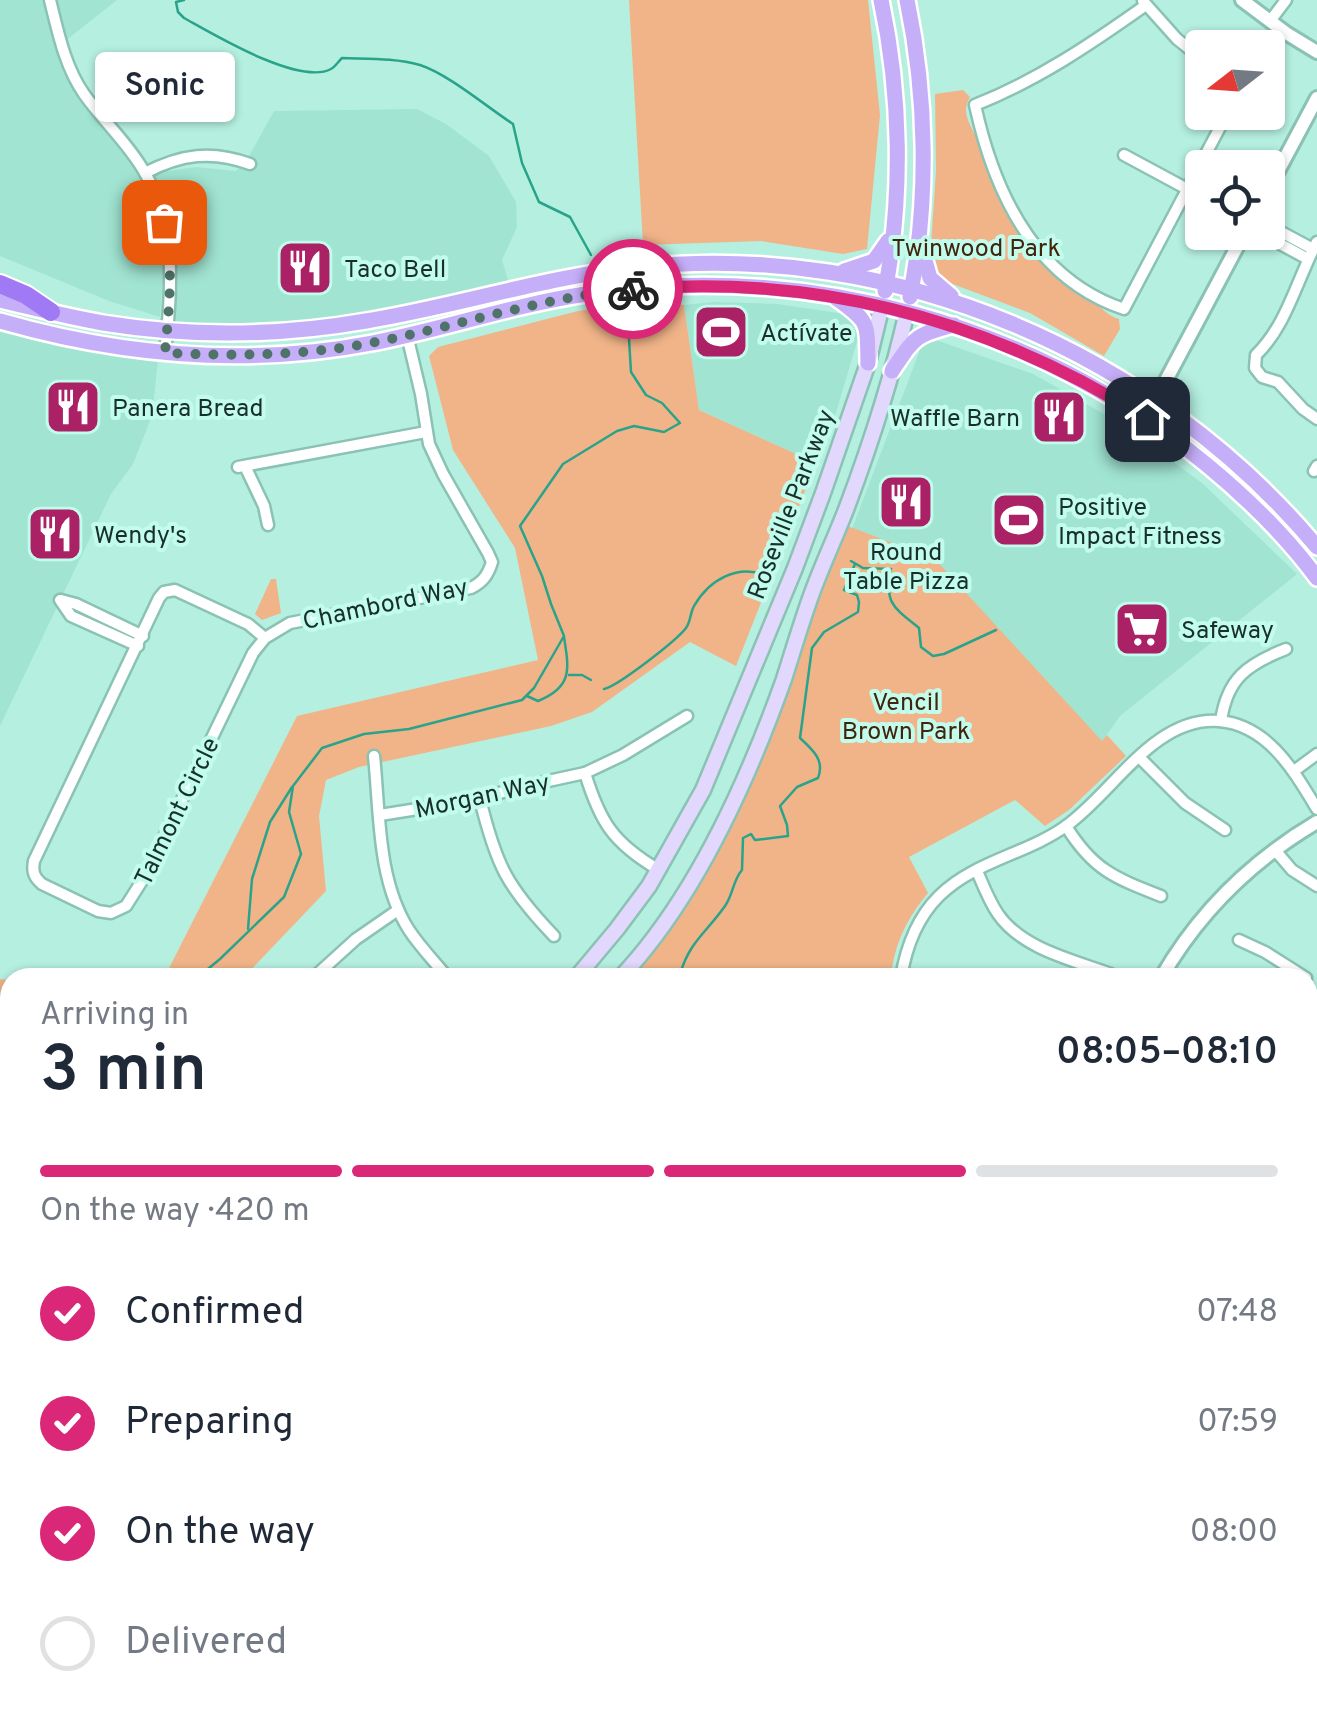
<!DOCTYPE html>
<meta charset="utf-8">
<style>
body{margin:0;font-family:Overpass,sans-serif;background:#f6f6f7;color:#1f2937;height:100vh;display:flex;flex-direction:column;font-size:38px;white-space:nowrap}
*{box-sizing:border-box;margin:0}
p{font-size:32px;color:#747a83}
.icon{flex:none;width:55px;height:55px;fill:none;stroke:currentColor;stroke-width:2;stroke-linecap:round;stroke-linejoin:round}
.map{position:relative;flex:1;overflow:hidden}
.side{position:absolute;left:0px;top:968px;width:1318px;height:752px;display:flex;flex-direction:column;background:#fff;border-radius:30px 30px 0 0;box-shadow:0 2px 8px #0004}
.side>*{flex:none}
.needle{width:65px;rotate:253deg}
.fabs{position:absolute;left:1185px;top:30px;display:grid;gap:20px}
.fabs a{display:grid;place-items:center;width:100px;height:100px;border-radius:10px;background:#fff;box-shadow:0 2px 8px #0004;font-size:50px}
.pin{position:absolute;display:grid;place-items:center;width:85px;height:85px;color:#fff;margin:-42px;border-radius:20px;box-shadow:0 5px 15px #0006}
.courier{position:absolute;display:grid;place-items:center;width:100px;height:100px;margin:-50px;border:8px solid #db2777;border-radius:50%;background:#fff;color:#222;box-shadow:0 2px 12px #0007}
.bubble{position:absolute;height:70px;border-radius:10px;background:#fff;box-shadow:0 2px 8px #0004;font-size:32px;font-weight:600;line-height:70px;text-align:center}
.summary em{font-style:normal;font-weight:600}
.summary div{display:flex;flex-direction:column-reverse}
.summary{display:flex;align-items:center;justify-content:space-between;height:170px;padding:0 40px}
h1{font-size:65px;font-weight:600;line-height:75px}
.bar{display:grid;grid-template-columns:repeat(4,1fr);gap:15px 10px;align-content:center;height:120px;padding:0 40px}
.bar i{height:12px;border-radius:8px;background:#e0e1e3}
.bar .on{background:#db2777}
.bar p{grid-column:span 4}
ol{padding:0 40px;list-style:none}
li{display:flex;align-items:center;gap:30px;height:110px}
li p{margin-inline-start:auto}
li .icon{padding:10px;border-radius:50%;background:#db2777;color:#fff;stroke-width:4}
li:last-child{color:#747a83}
li i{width:55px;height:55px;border:5px solid #e0e1e3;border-radius:50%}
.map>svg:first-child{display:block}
.built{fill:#a1e4d2}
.green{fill:#f1b489}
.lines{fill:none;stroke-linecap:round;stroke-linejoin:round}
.stream{stroke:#29a38a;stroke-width:2.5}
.minor-casing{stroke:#8ac2b3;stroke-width:15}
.tertiary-casing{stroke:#8ac2b3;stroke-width:18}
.secondary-casing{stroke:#8ac2b3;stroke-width:19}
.primary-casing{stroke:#fff;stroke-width:20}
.motorway-casing{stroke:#fff;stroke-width:22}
.minor{stroke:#fff;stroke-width:10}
.tertiary{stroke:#fff;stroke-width:12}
.secondary{stroke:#e2d7fc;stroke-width:14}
.primary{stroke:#c6aff9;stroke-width:15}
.motorway{stroke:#a079f5;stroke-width:18}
.done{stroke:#507369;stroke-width:10;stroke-dasharray:0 18}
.route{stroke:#db2777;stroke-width:12}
.labels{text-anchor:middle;stroke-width:8;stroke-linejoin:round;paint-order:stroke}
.park-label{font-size:25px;fill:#41240d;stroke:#c2fcec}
.poi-label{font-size:25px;fill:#19302a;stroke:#c2fcec;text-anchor:start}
.street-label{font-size:25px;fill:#19302a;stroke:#c2fcec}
</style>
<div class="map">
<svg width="1317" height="1718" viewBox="0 0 1317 1718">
<rect width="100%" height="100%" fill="#b5efdf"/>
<g class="built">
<polygon points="0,0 117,0 60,45 63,72 131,161 148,195 165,254 160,317 109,301 0,256"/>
<polygon points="417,109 446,124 489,156 516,202 517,227 502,260 509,283 435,303 332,321 246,326 175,322 178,280 168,216 152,173 196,167 236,171 249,156 274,111"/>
<polygon points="715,302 777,304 845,314 859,335 835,416 816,463 699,410 684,305"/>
<polygon points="0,331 158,360 152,416 133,464 111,494 0,726"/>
<polygon points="933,339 1033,374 1120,423 1202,483 1297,574 1120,716 1102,742 852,529 923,342"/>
<polygon points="1317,1498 1317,1718 1252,1718 1251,1710 1308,1710 1308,1501"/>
</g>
<g class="green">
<polygon points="629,0 868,0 880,115 867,249 843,254 761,241 643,245"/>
<path d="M963 90 970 97C959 115 974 128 980 146 1007 220 1023 261 1094 303 1104 309 1108 316 1119 319L1120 329 1104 356 1030 313 942 280 933 271 930 259 936 171 935 94Z"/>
<polygon points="638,301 684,305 699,410 816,463 736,666 690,642 592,712 551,726 359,767 326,780 319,816 326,891 244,977 164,978 297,716 538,660 515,548 453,450 429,356 438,347 578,311"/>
<path d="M845 525 935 559 1102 741 1107 735 1126 756 1069 810 1045 826 1015 800 909 857 928 893C907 918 894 945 891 977L630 978 700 871Z"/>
<polygon points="271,579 276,579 281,613 262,620 255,614"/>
<polygon points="0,979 10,980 10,1069 0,1076"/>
<polygon points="1317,1292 1317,1498 1308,1501 1308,1295"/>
</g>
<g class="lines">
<g class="stream">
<path d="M184 0 176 2 178 12 184 18C213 34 299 86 331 69 335 67 338 62 342 58 368 59 395 58 420 65 448 74 487 107 513 124L522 163 539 202 570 217 591 255"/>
<path d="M851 561 863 568 891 569C884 603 893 607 919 628L921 647 933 656 944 654 996 630"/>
<polyline points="569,675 582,675 591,680"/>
<path d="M604 689C618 686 676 641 686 628 691 621 690 613 694 606 709 580 738 563 767 576"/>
<path d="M527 696 538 701C573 687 569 669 564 637"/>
<polyline points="248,929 252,879 270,822 292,787"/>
<polyline points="197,978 220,959 284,897 301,854 289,812 293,786 322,748 364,734 409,729 522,700 534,688 564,636 551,604 542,576 520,526 563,464 617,431 634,426 664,432 680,423 662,403 646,395 631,372 627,306"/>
<path d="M676 978 680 974C690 941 706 933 725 906 733 895 733 880 742 870L743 838 751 834 755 840 788 836 787 825 780 806 797 787 818 778C825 760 813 750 800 738L812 648 824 632 858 612 859 602 857 595 844 590 855 564"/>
<polyline points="0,1246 10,1260"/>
</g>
<g class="minor-casing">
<g id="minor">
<path d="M50 0C58 32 65 67 84 94 103 121 129 144 145 173 178 229 171 292 165 353"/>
<polyline points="1143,1 1177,39 1202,59"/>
<path d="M1146 5C1091 44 1038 80 975 105 994 192 1034 279 1124 309L1228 112"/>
<polyline points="1270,21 1286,0"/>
<polyline points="1124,155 1202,197"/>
<path d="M145 173C181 154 212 150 250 164"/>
<polyline points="1268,225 1313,249"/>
<polyline points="1258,232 1308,259"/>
<path d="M1317 242C1297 279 1287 325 1256 355L1255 368 1262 377 1278 382 1303 409 1317 419"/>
<polyline points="245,466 264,506 268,525"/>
<polyline points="238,467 426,432"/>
<polyline points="1314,471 1317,466"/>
<polyline points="60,600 71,616 138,646"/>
<polyline points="61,600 76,604 143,636"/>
<path d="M265 638 248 624 175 590 164 592 159 598 34 861C32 872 34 877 42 884L98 911 111 913 126 906 145 876 253 653 265 638 290 623 471 588C483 582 488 575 492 562L488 553 443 474 429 444 421 394 407 335"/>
<path d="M1221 721C1227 679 1247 664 1286 649"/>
<path d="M374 756C380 813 377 880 409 930 420 947 435 962 448 978"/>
<polyline points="1140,758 1185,803 1225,830"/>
<polyline points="1294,771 1317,754"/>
<path d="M585 773C600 822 613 843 659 870"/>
<path d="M480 799C496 865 507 887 554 936"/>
<polyline points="380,815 480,799 516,788 585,773 623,755 687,716"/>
<path d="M1066 826C1093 870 1115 878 1161 896"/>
<polyline points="1275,850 1292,870 1317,886"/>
<path d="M977 871C983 885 989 901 998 914 1022 949 1073 960 1111 974"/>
<polyline points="1239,940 1265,952 1306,978"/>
<polyline points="313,978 356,939 398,910"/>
<path d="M901 978C906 947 917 918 939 896 974 861 1027 854 1066 826 1113 793 1154 716 1219 721 1268 725 1294 771 1317 809"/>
<polyline points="1308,1253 1317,1251"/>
<polyline points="0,1386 10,1365"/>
<polyline points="0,1545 10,1547"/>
<polyline points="0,1554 10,1557"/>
<polyline points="403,1710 403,1718"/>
<polyline points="863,1710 863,1718"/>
<polyline points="966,1710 967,1718"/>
<polyline points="1069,1710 1070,1718"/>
<polyline points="1170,1710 1171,1718"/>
<polyline points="92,1718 92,1710"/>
<polyline points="196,1718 196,1715"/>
<polyline points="506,1718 507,1710"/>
<polyline points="615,1718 616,1710"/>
</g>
</g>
<g class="tertiary-casing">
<g id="tertiary">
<polyline points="1242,0 1286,33 1317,52"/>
<polyline points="1268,190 1317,98"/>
<polyline points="1155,401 1245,232"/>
<path d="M1161 978C1199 912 1251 861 1317 822"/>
<polyline points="1240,1710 1241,1718"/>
</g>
</g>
<g class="secondary-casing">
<g id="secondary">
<polyline points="576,978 617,929 649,886 703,790 795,568 823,493 868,363 882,305"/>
<path d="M620 978C695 899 748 780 784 679 794 648 803 616 815 585 825 559 837 533 847 507 871 443 892 378 907 311"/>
<polyline points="0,1620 10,1582"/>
<polyline points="13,1718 13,1710"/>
</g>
</g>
<g class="primary-casing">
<g id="primary">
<path d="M881 0C901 94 903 196 885 291"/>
<path d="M907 0C927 96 929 201 910 297"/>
<polyline points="922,250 930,278 951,296"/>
<polyline points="844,271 874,261 888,241"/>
<path d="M836 298C870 322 867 322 868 363"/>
<path d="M0 300C34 308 68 317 103 323 190 337 280 336 366 321 458 306 547 276 640 267 894 241 1153 351 1317 547"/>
<path d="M0 321C122 356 247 367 372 343 444 329 513 305 586 294 806 261 1035 323 1207 465 1247 498 1286 536 1317 578"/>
<path d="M892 371C914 338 914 335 954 325"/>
</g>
</g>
<g class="motorway-casing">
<polyline id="motorway" points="0,284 26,295 51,312"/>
</g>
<use href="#minor" class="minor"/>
<use href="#tertiary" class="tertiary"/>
<use href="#secondary" class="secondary"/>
<use href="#primary" class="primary"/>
<use href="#motorway" class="motorway"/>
</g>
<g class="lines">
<path class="done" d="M164 222C174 266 169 308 165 353 235 356 302 356 371 343 459 326 543 297 633 289"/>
<path class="route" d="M633 289C820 274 990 320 1147 419"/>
</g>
<defs>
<g id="restaurant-square" transform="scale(2.875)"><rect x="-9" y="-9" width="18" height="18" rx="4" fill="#aa2166" stroke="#c2fcec"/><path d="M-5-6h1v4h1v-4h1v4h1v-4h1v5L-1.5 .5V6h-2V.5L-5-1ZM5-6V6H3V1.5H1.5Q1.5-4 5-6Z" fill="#fff"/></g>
<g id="stadium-square" transform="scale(2.875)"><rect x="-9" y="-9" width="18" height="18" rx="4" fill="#aa2166" stroke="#c2fcec"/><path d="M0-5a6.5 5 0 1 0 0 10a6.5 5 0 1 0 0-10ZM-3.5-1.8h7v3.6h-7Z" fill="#fff"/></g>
<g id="supermarket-square" transform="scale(2.875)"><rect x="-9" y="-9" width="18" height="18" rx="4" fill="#aa2166" stroke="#c2fcec"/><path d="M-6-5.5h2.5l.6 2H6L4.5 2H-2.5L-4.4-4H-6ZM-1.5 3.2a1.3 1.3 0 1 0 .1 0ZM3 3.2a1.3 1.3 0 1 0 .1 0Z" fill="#fff"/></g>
</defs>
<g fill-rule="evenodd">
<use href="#restaurant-square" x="305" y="268"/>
<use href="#stadium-square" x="721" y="332"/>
<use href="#restaurant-square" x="73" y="407"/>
<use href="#restaurant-square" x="1059" y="417"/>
<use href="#restaurant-square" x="906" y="502"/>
<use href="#stadium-square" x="1019" y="520"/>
<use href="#restaurant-square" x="55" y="534"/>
<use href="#supermarket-square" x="1142" y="629"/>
</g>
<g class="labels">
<g class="park-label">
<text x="976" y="256">Twinwood Park</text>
<text x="906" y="710">Vencil<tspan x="906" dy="29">Brown Park</tspan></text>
</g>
<g class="poi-label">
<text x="344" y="277">Taco Bell</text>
<text x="760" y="341">Actívate</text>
<text x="112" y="416">Panera Bread</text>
<text x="1020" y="426" text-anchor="end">Waffle Barn</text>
<text x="1058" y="515">Positive<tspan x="1058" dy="29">Impact Fitness</tspan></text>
<text x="94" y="543">Wendy's</text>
<text x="906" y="560" text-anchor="middle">Round<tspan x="906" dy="29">Table Pizza</tspan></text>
<text x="1181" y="638">Safeway</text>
</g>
<g class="street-label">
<text transform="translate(790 504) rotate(-69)" y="9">Roseville Parkway</text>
<text transform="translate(385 603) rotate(-12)" y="9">Chambord Way</text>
<text transform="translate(482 795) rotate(-12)" y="9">Morgan Way</text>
<text transform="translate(176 811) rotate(-64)" y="9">Talmont Circle</text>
</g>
</g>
</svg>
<div class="fabs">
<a><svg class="needle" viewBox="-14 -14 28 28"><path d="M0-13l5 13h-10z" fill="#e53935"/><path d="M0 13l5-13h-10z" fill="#747a83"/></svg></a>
<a><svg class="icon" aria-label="locate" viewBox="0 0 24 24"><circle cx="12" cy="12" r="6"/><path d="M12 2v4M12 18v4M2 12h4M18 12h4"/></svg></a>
</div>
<div class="pin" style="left:164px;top:222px;background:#ea580c"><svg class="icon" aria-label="bag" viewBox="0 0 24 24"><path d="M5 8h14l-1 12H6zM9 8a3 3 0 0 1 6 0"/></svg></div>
<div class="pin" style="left:1147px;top:419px;background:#1f2937"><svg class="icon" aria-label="home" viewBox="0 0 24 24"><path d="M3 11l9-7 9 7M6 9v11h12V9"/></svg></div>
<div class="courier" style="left:633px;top:289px"><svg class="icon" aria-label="bike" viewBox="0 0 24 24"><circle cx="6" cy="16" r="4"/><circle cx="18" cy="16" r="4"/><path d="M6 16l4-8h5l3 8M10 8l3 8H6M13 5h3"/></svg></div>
<div class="bubble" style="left:95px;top:52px;width:140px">Sonic</div>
<section class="side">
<div class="summary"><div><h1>3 min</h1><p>Arriving in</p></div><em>08:05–08:10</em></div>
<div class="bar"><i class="on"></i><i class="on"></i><i class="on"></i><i></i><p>On the way · 420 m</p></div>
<ol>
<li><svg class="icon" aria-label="check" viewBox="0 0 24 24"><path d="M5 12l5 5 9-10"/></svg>Confirmed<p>07:48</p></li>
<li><svg class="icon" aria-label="check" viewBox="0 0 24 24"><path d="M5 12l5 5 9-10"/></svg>Preparing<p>07:59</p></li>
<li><svg class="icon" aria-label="check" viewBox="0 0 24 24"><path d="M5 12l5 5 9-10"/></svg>On the way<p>08:00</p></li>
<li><i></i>Delivered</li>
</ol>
</section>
</div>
